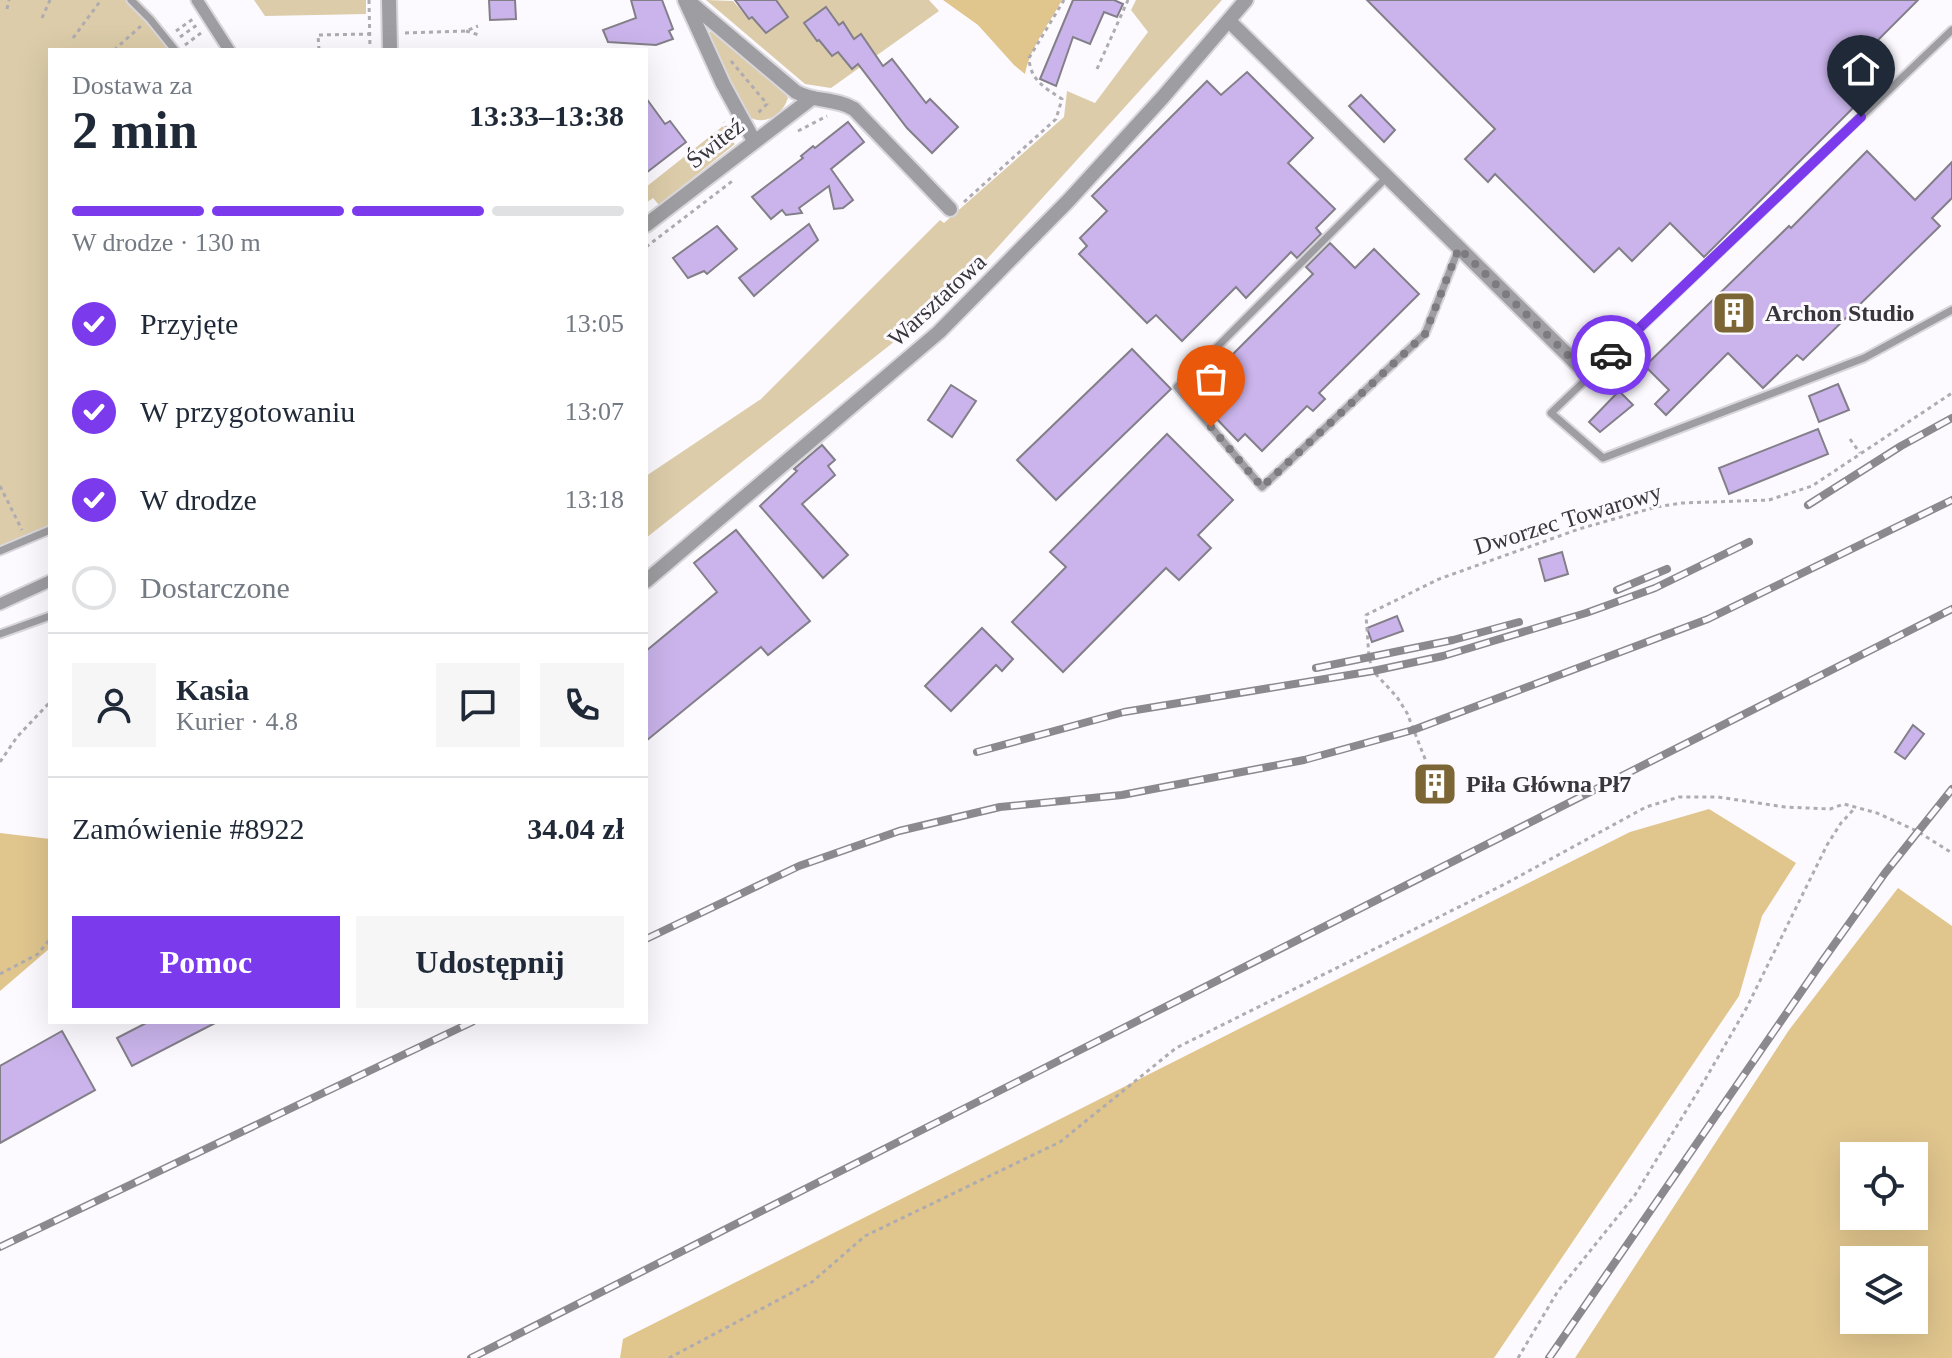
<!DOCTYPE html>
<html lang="pl">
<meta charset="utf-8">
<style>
body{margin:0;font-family:Georgia,serif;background:#f6f6f7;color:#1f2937;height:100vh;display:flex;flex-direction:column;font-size:30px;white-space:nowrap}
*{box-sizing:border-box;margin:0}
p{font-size:26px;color:#747a83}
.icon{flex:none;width:44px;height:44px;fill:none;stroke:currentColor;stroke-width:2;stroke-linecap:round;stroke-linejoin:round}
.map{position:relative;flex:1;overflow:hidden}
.details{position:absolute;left:48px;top:48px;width:600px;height:976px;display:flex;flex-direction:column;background:#fff;border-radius:0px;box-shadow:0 8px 32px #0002}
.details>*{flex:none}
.controls{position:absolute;left:1840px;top:1142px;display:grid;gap:16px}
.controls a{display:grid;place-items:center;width:88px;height:88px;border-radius:0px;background:#fff;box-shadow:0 8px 32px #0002;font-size:40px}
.pin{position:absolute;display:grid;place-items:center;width:68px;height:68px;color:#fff;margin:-82px -34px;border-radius:50% 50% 50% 0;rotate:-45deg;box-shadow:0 0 8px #0007}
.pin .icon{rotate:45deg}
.courier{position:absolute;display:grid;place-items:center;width:80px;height:80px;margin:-40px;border:6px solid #7c3aed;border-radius:50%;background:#fff;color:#222;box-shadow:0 2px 10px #0007}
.summary em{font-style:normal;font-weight:700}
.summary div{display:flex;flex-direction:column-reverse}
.summary{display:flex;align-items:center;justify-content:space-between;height:136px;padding:0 24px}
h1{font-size:52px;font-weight:700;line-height:60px}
.bar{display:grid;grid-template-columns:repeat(4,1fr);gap:12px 8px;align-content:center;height:96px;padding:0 24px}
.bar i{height:10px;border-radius:6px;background:#e0e1e3}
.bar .current{background:#7c3aed}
.bar p{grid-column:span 4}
.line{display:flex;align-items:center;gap:20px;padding:0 24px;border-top:2px solid #e0e1e3}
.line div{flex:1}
.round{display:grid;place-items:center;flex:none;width:84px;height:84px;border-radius:0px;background:#f6f6f7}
ol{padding:0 24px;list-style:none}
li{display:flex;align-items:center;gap:24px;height:88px}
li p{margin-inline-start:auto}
li .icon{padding:8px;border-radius:50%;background:#7c3aed;color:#fff;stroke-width:4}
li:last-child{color:#747a83}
li i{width:44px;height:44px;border:4px solid #e0e1e3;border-radius:50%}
.primary-button{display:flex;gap:16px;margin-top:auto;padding:16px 24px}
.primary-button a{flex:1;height:92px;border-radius:0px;background:#7c3aed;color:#fff;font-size:32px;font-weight:700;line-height:92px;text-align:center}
.primary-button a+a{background:#f6f6f7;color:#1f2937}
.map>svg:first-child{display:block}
.green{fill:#dccca9;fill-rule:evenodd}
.forest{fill:#e0c58d;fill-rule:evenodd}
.building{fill:#cab4eb;stroke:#837f89;stroke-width:2}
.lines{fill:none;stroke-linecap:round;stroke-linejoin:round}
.service-casing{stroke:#d9d7dc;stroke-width:11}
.pedestrian-casing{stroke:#d9d7dc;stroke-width:15}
.minor-casing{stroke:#d9d7dc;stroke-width:18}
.path{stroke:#aeacb0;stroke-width:3;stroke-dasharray:4 4;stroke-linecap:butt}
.service{stroke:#9e9da1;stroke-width:7}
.pedestrian{stroke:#9e9da1;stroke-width:11}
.minor{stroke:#9e9da1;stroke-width:14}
.rail-casing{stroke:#8b898d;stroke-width:8}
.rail{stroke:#fcfaff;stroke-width:5;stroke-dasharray:15;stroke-linecap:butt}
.done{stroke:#7d7b7f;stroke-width:8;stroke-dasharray:0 14.4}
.route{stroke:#7c3aed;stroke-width:10}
.labels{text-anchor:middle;stroke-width:6;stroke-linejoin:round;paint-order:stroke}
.street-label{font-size:24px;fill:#38363a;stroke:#fcfaff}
.poi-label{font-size:24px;font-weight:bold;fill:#38363a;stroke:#fcfaff;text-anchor:start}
</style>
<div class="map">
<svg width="1952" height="1358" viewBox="0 0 1952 1358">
<rect width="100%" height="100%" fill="#fcfaff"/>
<g class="green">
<polygon points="0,0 129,0 175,50 50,50 50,530 0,551"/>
<polygon points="254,0 366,0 366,14 265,16"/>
<path d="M706 0 733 1 748 18 752 17 766 33 788 17 776 0H929L939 11 831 88 805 84ZM826 7 839 25 843 23 854 39 861 34 842 58C835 48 825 49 819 40L816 41 803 23Z"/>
<polygon points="1136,0 1222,0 957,292 646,538 646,476 761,399 940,220 944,223 1064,117 1067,91 1095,103 1148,32 1131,10"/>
<path d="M710 31 785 93 788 98C783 115 763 127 748 116L707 40Z"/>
<polygon points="723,126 727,136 735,144 659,205 653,198 646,203 646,187"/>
</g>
<g class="forest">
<path d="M943 0H1062C1049 24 1030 48 1025 74L1014 65 978 25Z"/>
<polygon points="1709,809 1796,863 1762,916 1739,996 1494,1358 620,1358 623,1339 1630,832"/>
<polygon points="0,833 50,839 50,948 0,991"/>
<path d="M1898 888 1952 926V1358H1575L1789 1030ZM1914 1156V1216H1854V1156ZM1914 1260V1320H1854V1260Z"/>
</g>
<g class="building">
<polygon points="489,0 515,0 516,19 490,20"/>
<polygon points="631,0 662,0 673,29 669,31 673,39 656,45 608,42 603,30 636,18"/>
<polygon points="735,0 776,0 788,17 766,33 752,17 749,19"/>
<polygon points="1073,0 1114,0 1123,4 1117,17 1104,12 1090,44 1073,37 1056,86 1040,79"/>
<polygon points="1367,0 1918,0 1870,48 1891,70 1704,257 1670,223 1632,261 1619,248 1594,272 1495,174 1488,182 1465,159 1495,129"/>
<polygon points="826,7 839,25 843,22 854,39 861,34 883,66 892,59 926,103 930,99 958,127 932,153 907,128 858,64 852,69 838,52 832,56 819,40 817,41 804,23"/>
<polygon points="1247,72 1313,138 1288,163 1335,209 1316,228 1321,234 1297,258 1291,252 1246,298 1236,287 1182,341 1156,315 1147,323 1079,254 1087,246 1080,238 1107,211 1092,196 1207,81 1221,95"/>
<polygon points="1361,95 1395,130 1384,142 1349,106"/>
<polygon points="646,98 665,124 670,121 686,142 646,173"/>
<polygon points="848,122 864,142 831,169 853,200 843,208 834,209 829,186 799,208 802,213 786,215 782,210 771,219 752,197 803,158 801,156 813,146 815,148"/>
<polygon points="1867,151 1915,200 1952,162 1952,198 1932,218 1940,226 1803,360 1797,355 1763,388 1728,353 1666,415 1655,404 1669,390 1645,366 1789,226 1791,228"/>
<polygon points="809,224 818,240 754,296 739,278"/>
<polygon points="717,226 737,249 707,274 704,271 688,278 673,258"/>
<polygon points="1330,243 1355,268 1374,249 1419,294 1319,393 1325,399 1313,411 1307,406 1262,451 1245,434 1238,441 1210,412 1208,413 1197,401 1206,391 1201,386 1313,274 1306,267"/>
<polygon points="1132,349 1171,389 1056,500 1017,460"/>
<polygon points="1838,384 1849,410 1819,422 1809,396"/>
<polygon points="951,385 976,401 952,437 928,420"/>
<polygon points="1619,391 1633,405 1600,432 1589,422"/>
<polygon points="1818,429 1828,454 1729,494 1719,468"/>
<polygon points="1167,434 1233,500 1198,535 1211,548 1179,580 1166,568 1063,672 1012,622 1066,567 1050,552"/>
<polygon points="822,445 835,460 828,466 835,475 802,504 848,555 823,578 760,506 797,471 794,469"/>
<polygon points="736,530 810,621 768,655 761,647 646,741 646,651 717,592 694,563"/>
<polygon points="1562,552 1568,574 1545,581 1539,559"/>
<polygon points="1397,616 1403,631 1372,642 1367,628"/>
<polygon points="982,628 1013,659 1002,671 996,665 951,711 925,686"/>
<polygon points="1913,725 1924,734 1905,759 1895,752"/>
<polygon points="1446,768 1455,786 1424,800 1416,783"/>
<polygon points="148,1022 217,1022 132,1066 117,1038"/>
<polygon points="62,1031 95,1090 0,1143 0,1066"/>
</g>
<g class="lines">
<g class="service-casing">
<g id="service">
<polyline points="131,0 150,19 175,50"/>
<polyline points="1952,30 1551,413 1603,458 1864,358 1952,310"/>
<polyline points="1387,177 1177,387 1262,487 1425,334 1459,248"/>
<polyline points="0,551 50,530"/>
<polyline points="0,634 50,616"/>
</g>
</g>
<g class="pedestrian-casing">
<g id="pedestrian">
<polyline points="197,0 229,50"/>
<polyline points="0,604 50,581"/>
</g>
</g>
<g class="minor-casing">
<g id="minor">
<polyline points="389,0 390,50"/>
<polyline points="685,0 723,84 754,141"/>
<path d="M687 0 796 92C814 102 836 98 854 109L950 209"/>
<polyline points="1229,21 1589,376"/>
<polyline points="646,225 812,98"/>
<polyline points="646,581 939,332 1069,200 1163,97 1246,0"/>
</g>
</g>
<g class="path">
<polyline points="369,0 370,50"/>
<polyline points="7,9 9,0"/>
<polyline points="42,18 50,0"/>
<polyline points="176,31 193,19"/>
<polyline points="466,31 479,35"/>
<polyline points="405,33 466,31 478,26"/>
<polyline points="180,37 197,25"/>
<polyline points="73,38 101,0"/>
<polyline points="185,45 201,33"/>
<polyline points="114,50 141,26"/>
<polyline points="319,50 318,35 370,34"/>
<polyline points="731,61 767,104 758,113"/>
<polyline points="1097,69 1128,0"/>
<polyline points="798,131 827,116"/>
<polyline points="712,153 730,137 724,122"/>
<path d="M964 202 1056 119 1062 99C1045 88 1030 80 1029 58L1064 0"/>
<polyline points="646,247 735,179"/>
<polyline points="49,433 50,433"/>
<polyline points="1850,439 1860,453"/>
<polyline points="0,486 22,530"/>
<polyline points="0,762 17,737 50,702"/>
<polyline points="1431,774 1407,713 1397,697 1373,671 1369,658 1366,615 1439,579 1579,529 1656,507 1682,503 1769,500 1812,486 1952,393"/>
<polyline points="0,974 38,954 50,939"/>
<polyline points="669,1358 812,1282 865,1236 1060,1142 1176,1048 1505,884 1646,807 1679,797 1718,797 1785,807 1830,809 1844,804 1877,813 1917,831 1952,853"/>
<polyline points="1518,1358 1558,1291 1635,1195 1706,1078 1747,1007 1827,845 1841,823 1855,808"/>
</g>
<use href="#service" class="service"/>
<use href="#pedestrian" class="pedestrian"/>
<use href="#minor" class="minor"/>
<g class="rail-casing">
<g id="rail">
<polyline points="1808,505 1901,446 1952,418"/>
<polyline points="1617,590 1667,569"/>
<polyline points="1316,668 1453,640 1519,622"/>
<polyline points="977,752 1124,712 1373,671 1443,656 1586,613 1655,588 1749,542"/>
<polyline points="646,939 799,866 899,831 1000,807 1122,795 1304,760 1413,730 1708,619 1952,500"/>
<polyline points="0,1247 472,1022"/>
<polyline points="471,1358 1952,609"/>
<polyline points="1549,1358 1821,963 1885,873 1952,789"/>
</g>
</g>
<use href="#rail" class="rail"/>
</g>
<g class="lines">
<polyline class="done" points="1211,427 1262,487 1425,334 1459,248 1589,376 1611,355"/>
<polyline class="route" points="1611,355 1861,117"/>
</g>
<defs>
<g id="building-square" transform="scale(2.3)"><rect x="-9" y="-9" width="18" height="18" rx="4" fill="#7c6636" stroke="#fcfaff"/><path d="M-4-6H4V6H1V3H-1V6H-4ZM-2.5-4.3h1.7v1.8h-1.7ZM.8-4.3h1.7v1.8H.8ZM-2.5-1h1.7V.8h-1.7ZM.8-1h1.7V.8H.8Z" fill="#fff"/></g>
</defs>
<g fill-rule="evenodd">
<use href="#building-square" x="1734" y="313"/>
<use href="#building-square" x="1435" y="784"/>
</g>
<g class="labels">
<g class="street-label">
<text transform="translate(715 143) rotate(-38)" y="8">Świteź</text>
<text transform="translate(937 300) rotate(-43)" y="8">Warsztatowa</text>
<text transform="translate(1568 519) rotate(-17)" y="8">Dworzec Towarowy</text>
</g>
<g class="poi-label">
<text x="1765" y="321">Archon Studio</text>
<text x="1466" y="792">Piła Główna Pł7</text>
</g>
</g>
</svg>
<div class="controls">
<a><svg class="icon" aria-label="locate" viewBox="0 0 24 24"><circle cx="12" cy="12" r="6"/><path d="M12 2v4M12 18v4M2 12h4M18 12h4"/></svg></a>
<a><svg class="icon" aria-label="layers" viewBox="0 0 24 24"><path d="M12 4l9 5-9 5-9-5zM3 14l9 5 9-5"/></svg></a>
</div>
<div class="pin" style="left:1211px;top:427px;background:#ea580c"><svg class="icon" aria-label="bag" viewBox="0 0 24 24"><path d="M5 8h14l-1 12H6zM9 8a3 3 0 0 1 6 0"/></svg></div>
<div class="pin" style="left:1861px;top:117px;background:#1f2937"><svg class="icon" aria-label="home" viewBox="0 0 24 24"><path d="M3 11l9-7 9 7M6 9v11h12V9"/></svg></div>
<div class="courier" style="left:1611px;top:355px"><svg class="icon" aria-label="car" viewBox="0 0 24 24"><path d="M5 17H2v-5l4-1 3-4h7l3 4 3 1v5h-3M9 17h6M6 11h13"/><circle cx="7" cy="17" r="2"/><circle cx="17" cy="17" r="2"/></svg></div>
<section class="details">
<div class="summary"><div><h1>2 min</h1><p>Dostawa za</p></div><em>13:33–13:38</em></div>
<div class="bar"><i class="current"></i><i class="current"></i><i class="current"></i><i></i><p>W drodze · 130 m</p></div>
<ol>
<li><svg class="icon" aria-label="check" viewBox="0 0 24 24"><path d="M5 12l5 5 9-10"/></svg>Przyjęte<p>13:05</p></li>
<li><svg class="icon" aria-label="check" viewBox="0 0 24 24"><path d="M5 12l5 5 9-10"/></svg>W przygotowaniu<p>13:07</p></li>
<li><svg class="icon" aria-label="check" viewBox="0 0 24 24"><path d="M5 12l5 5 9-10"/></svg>W drodze<p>13:18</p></li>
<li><i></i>Dostarczone</li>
</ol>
<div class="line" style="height:144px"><a class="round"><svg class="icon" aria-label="person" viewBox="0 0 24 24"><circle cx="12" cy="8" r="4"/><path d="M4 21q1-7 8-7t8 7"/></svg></a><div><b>Kasia</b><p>Kurier · 4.8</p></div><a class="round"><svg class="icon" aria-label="chat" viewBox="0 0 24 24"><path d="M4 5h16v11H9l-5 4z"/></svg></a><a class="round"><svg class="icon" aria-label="phone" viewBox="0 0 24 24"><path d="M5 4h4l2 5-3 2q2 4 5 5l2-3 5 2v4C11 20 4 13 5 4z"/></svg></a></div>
<div class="line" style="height:104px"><div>Zamówienie #8922</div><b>34.04 zł</b></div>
<div class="primary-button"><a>Pomoc</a><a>Udostępnij</a></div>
</section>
</div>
